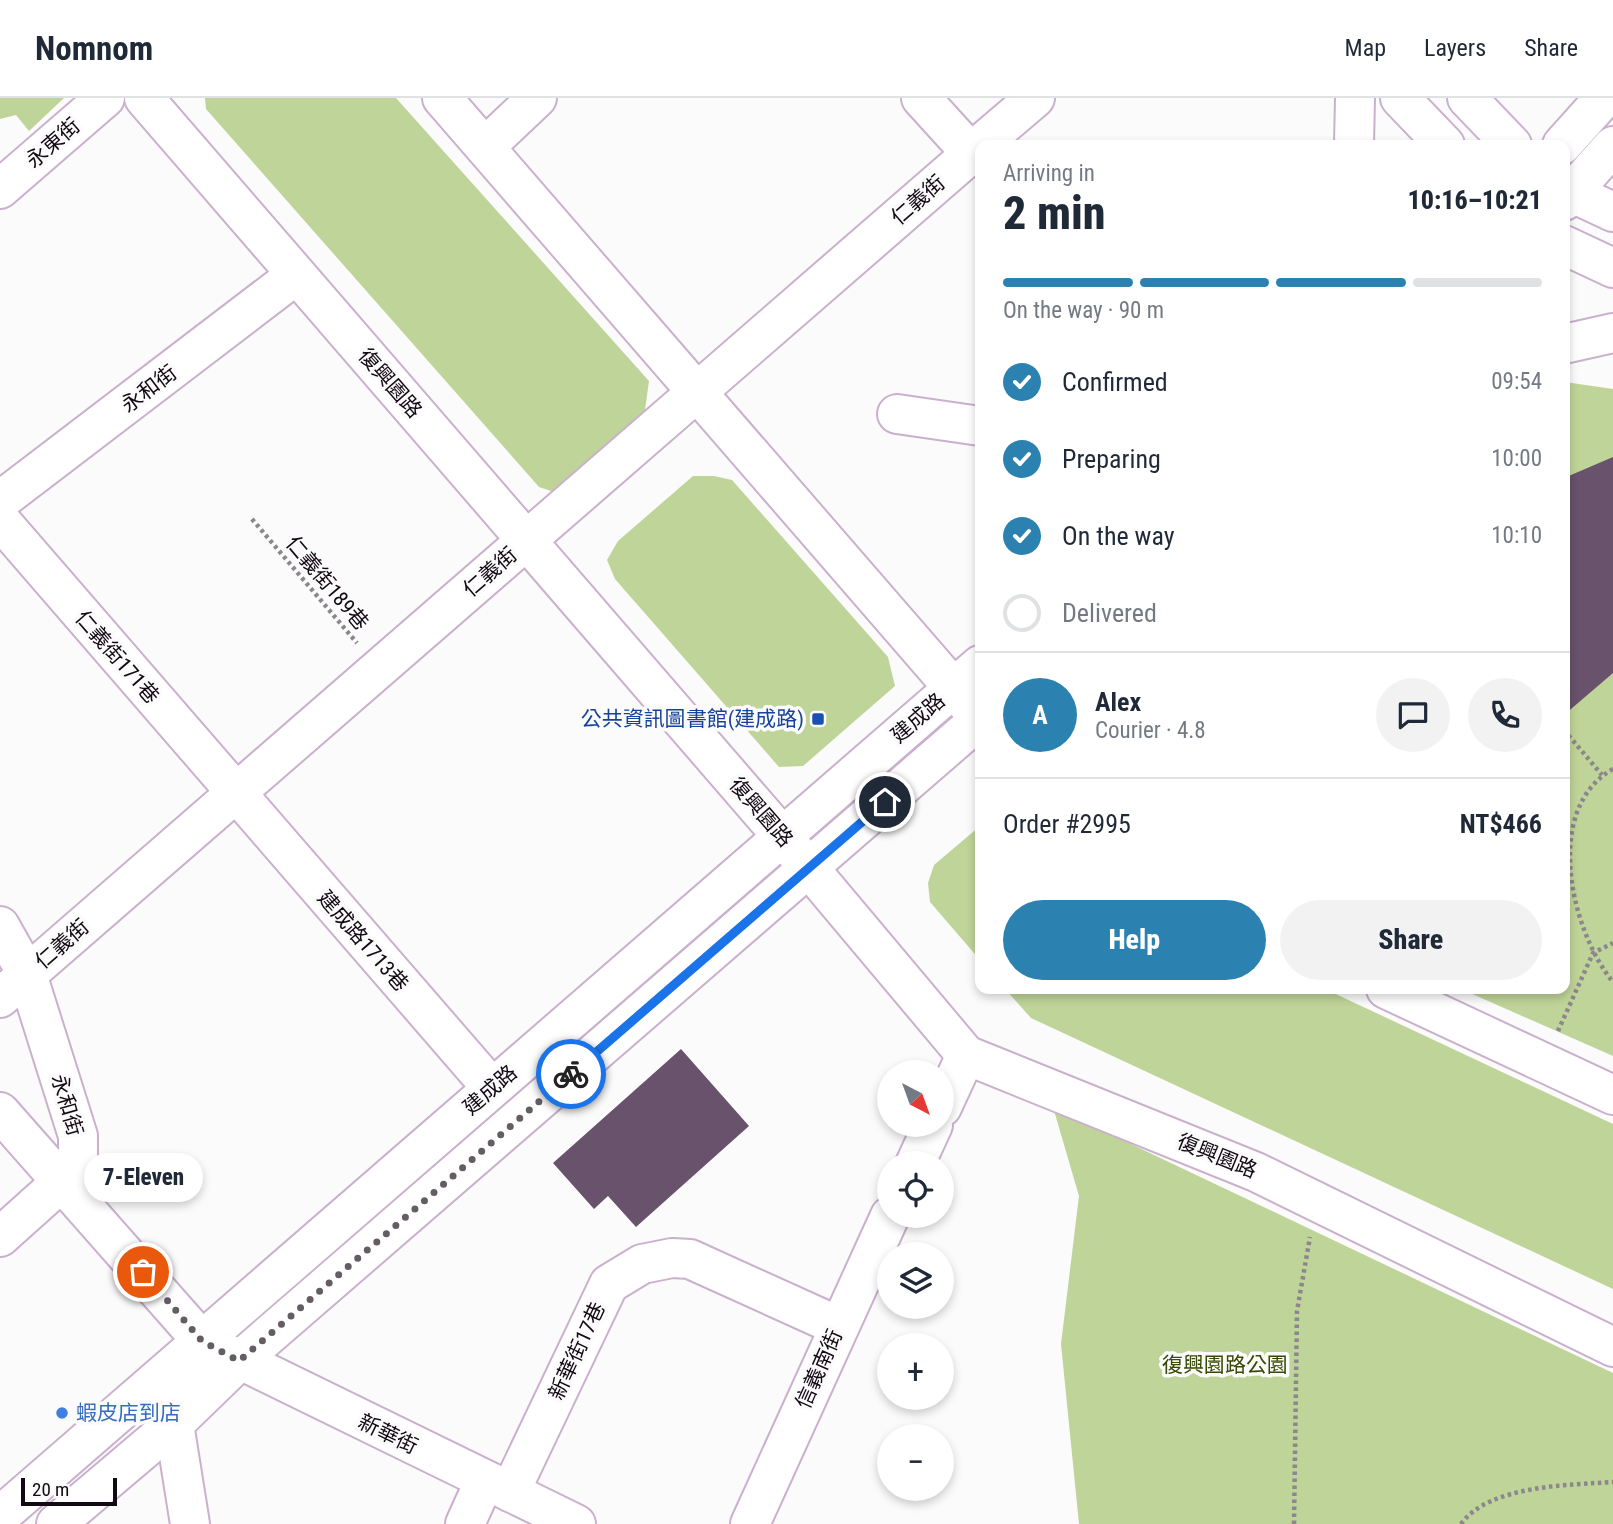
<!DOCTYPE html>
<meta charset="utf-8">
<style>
body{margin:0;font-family:"Roboto Condensed","Noto Sans TC",sans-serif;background:#f2f2f3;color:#1f2937;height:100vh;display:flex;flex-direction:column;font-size:26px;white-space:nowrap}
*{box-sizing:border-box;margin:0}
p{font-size:23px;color:#747a83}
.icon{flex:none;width:38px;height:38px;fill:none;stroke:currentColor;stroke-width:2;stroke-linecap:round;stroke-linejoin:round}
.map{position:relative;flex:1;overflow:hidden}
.details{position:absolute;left:975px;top:42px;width:595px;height:854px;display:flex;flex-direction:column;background:#fff;border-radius:14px;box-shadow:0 4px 10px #0003}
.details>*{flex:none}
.needle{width:46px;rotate:139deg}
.tools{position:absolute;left:877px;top:962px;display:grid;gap:14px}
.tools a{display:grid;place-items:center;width:77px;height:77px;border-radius:50%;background:#fff;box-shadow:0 4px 10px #0003;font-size:35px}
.scale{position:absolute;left:21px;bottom:18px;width:96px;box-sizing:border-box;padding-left:7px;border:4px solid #120913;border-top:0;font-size:19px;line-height:24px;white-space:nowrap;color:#120913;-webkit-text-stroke:5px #fbfbfb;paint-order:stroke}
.pin{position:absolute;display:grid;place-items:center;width:60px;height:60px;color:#fff;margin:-30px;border:4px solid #fff;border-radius:50%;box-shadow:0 2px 7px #0007}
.courier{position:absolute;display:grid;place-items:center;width:70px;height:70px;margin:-35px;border:5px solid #1a73e8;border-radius:50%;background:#fff;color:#222;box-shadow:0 2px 9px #0007}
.bubble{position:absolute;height:49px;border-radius:24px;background:#fff;box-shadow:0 4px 10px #0003;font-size:23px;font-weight:800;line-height:49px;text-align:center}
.head em{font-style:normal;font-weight:800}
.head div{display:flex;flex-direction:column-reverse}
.head{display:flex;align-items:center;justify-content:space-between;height:119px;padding:0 28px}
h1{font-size:46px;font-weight:800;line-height:52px}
.bar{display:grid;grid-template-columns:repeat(4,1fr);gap:10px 7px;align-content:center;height:84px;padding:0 28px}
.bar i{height:9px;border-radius:5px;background:#e0e1e3}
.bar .selected{background:#2b81b0}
.bar p{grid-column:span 4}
.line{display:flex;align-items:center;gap:18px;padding:0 28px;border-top:2px solid #e0e1e3}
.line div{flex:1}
.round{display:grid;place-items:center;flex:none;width:74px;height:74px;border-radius:37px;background:#f2f2f3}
ol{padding:0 28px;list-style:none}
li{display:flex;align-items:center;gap:21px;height:77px}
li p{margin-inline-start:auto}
li .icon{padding:7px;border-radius:50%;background:#2b81b0;color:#fff;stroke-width:4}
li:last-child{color:#747a83}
li i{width:38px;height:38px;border:4px solid #e0e1e3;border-radius:50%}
.cta{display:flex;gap:14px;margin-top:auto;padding:14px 28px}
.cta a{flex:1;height:80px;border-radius:42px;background:#2b81b0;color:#fff;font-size:28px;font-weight:800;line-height:80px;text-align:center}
.cta a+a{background:#f2f2f3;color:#1f2937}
header{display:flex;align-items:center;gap:42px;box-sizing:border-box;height:98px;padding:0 35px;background:#fff;border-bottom:2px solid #e0e1e3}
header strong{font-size:33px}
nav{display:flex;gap:38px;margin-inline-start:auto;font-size:24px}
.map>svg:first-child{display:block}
.green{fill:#bfd498}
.building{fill:#69526c}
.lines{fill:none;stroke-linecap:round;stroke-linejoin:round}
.minor-casing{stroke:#cab0cd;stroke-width:42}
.major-casing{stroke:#cab0cd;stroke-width:42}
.path{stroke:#8c878c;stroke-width:4.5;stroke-dasharray:3.5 3.5;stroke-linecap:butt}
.minor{stroke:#fff;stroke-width:38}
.major{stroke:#fff;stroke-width:38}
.done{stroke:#645e64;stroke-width:7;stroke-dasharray:0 12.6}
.route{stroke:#1a73e8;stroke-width:9}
.transit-dot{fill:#1a4fb4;stroke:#fbfbfb;stroke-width:2.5}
.shop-dot{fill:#3f7fe0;stroke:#fbfbfb;stroke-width:2.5}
.labels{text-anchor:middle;stroke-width:7;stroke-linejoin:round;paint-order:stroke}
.street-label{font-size:21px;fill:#120913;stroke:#fbfbfb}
.transit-label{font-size:21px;fill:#164399;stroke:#fbfbfb;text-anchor:end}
.park-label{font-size:21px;fill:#384904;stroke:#fbfbfb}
.shop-label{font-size:21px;fill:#366cbe;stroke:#fbfbfb;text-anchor:start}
</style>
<header>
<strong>Nomnom</strong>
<nav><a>Map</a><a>Layers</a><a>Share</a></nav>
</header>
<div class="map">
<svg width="1613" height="1426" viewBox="0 0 1613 1426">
<rect width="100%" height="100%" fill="#fbfbfb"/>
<g class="green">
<polygon points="0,0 64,0 29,33 16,17 0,21"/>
<polygon points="205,0 396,0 649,283 644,319 557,395 539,389 206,11"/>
<polygon points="1565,284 1613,291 1613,958 1461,891 1564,891"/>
<polygon points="693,378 714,378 732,382 888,559 895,588 803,668 779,669 615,481 607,462 618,443"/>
<polygon points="980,728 980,862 930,804 928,785 934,767"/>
<polygon points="1005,891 1325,891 1613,1026 1613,1191 1031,920"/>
<polygon points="1053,1009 1613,1275 1613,1426 1079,1426 1061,1246 1079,1098"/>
</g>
<g class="building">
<polygon points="1613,359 1613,575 1564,617 1564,380"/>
<polygon points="681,951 749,1028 636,1129 608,1098 594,1111 553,1065"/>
</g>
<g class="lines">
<g class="minor-casing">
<g id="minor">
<polyline points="144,0 782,738 966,957 1256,1074 1613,1249"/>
<polyline points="442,0 970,609"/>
<polyline points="921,0 971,55"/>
<polyline points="980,47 1035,0"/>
<polyline points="1354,47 1355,0"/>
<polyline points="1562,47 1604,0"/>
<polyline points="485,49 537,0"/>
<polyline points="0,91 105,0"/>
<polyline points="1564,103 1613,48"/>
<polyline points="1564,246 1613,235"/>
<polyline points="897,316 980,328"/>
<polyline points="0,403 296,177"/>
<polyline points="0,422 492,990"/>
<polyline points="0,828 27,876 78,1038 78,1069 0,1139"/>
<polyline points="1386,891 1613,997"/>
<polyline points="0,900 980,48"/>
<polyline points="942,1009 966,957"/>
<polyline points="0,1014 202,1243 174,1326 190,1426"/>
<polyline points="915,1066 933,1027"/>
<polyline points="220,1252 576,1426"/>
<polyline points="510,1394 609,1186 642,1166 672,1160 690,1161 838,1228"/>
<polyline points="0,1418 980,567"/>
<polyline points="56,1426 174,1326 239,1263 980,621"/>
<polyline points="465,1426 484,1384"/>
<polyline points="750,1426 890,1118"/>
</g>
</g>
<g class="major-casing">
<g id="major">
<polyline points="1400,0 1445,47"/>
<polyline points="1467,0 1512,47"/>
<polyline points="1564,91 1613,114"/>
<polyline points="1564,147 1613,170"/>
</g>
</g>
<g class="path">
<polyline points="252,421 357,545"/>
<polyline points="1564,632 1602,677"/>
<path d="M1613 671C1542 711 1571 833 1613 884"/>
<polyline points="1558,933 1593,855 1613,845"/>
<polyline points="1294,1426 1297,1213 1310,1139"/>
<path d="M1461 1426C1489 1387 1569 1387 1613 1384"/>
</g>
<use href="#minor" class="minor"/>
<use href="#major" class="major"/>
</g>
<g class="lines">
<polyline class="done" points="143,1174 202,1243 239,1263 571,976"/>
<polyline class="route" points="571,976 885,704"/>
</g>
<rect class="transit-dot" x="811" y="614" width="14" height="14" rx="3.5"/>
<circle class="shop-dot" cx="62" cy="1315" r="7"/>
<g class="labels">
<g class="street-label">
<text transform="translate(53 45) rotate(-41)" y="7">永東街</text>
<text transform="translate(918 102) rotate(-41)" y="7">仁義街</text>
<text transform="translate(390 285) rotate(49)" y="7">復興園路</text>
<text transform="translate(149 291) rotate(-37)" y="7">永和街</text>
<text transform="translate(490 474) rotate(-41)" y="7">仁義街</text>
<text transform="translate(327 485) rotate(50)" y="7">仁義街189巷</text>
<text transform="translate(117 559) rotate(49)" y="7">仁義街171巷</text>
<text transform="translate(918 620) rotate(-41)" y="7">建成路</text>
<text transform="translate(761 714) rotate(49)" y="7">復興園路</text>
<text transform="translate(363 843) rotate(49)" y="7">建成路1713巷</text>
<text transform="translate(62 846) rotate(-41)" y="7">仁義街</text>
<text transform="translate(490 992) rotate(-41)" y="7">建成路</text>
<text transform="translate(67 1007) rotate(74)" y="7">永和街</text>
<text transform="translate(1217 1058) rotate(22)" y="7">復興園路</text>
<text transform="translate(577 1253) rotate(-65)" y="7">新華街17巷</text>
<text transform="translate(819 1271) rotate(-66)" y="7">信義南街</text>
<text transform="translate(388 1336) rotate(26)" y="7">新華街</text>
</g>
<g class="transit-label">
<text x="804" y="628">公共資訊圖書館(建成路)</text>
</g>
<g class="park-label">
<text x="1225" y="1274">復興園路公園</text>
</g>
<g class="shop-label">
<text x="76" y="1322">蝦皮店到店</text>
</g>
</g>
</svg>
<div class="tools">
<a><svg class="needle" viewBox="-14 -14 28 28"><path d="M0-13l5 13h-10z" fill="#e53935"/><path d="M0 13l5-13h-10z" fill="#747a83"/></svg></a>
<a><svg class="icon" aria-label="locate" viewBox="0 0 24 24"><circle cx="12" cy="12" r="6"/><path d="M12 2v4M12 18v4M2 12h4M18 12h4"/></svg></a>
<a><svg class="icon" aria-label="layers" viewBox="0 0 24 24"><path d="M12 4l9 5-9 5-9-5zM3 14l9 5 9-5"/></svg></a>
<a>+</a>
<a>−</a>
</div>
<div class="scale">20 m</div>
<div class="pin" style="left:143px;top:1174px;background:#ea580c"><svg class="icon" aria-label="bag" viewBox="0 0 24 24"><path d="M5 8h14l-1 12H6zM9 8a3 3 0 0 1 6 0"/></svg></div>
<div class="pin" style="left:885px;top:704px;background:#1f2937"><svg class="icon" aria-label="home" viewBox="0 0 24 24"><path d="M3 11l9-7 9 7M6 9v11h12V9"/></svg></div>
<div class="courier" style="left:571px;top:976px"><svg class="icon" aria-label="bike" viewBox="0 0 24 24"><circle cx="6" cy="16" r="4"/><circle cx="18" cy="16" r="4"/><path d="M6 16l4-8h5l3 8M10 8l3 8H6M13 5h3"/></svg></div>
<div class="bubble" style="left:84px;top:1055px;width:119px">7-Eleven</div>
<section class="details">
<div class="head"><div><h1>2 min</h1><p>Arriving in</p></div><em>10:16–10:21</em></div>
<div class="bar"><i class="selected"></i><i class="selected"></i><i class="selected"></i><i></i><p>On the way · 90 m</p></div>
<ol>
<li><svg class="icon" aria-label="check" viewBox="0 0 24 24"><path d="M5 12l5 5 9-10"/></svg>Confirmed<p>09:54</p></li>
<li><svg class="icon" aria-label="check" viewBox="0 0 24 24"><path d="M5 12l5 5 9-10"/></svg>Preparing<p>10:00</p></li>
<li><svg class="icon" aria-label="check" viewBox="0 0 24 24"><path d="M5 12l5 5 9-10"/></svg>On the way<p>10:10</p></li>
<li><i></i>Delivered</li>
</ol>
<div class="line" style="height:126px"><b class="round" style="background:#2b81b0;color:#fff">A</b><div><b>Alex</b><p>Courier · 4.8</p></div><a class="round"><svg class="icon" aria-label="chat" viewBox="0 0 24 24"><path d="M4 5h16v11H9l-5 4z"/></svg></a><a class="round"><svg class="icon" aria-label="phone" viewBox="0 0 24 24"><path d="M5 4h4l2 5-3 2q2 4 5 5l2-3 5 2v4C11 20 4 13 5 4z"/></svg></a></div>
<div class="line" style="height:91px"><div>Order #2995</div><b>NT$466</b></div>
<div class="cta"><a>Help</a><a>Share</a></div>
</section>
</div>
